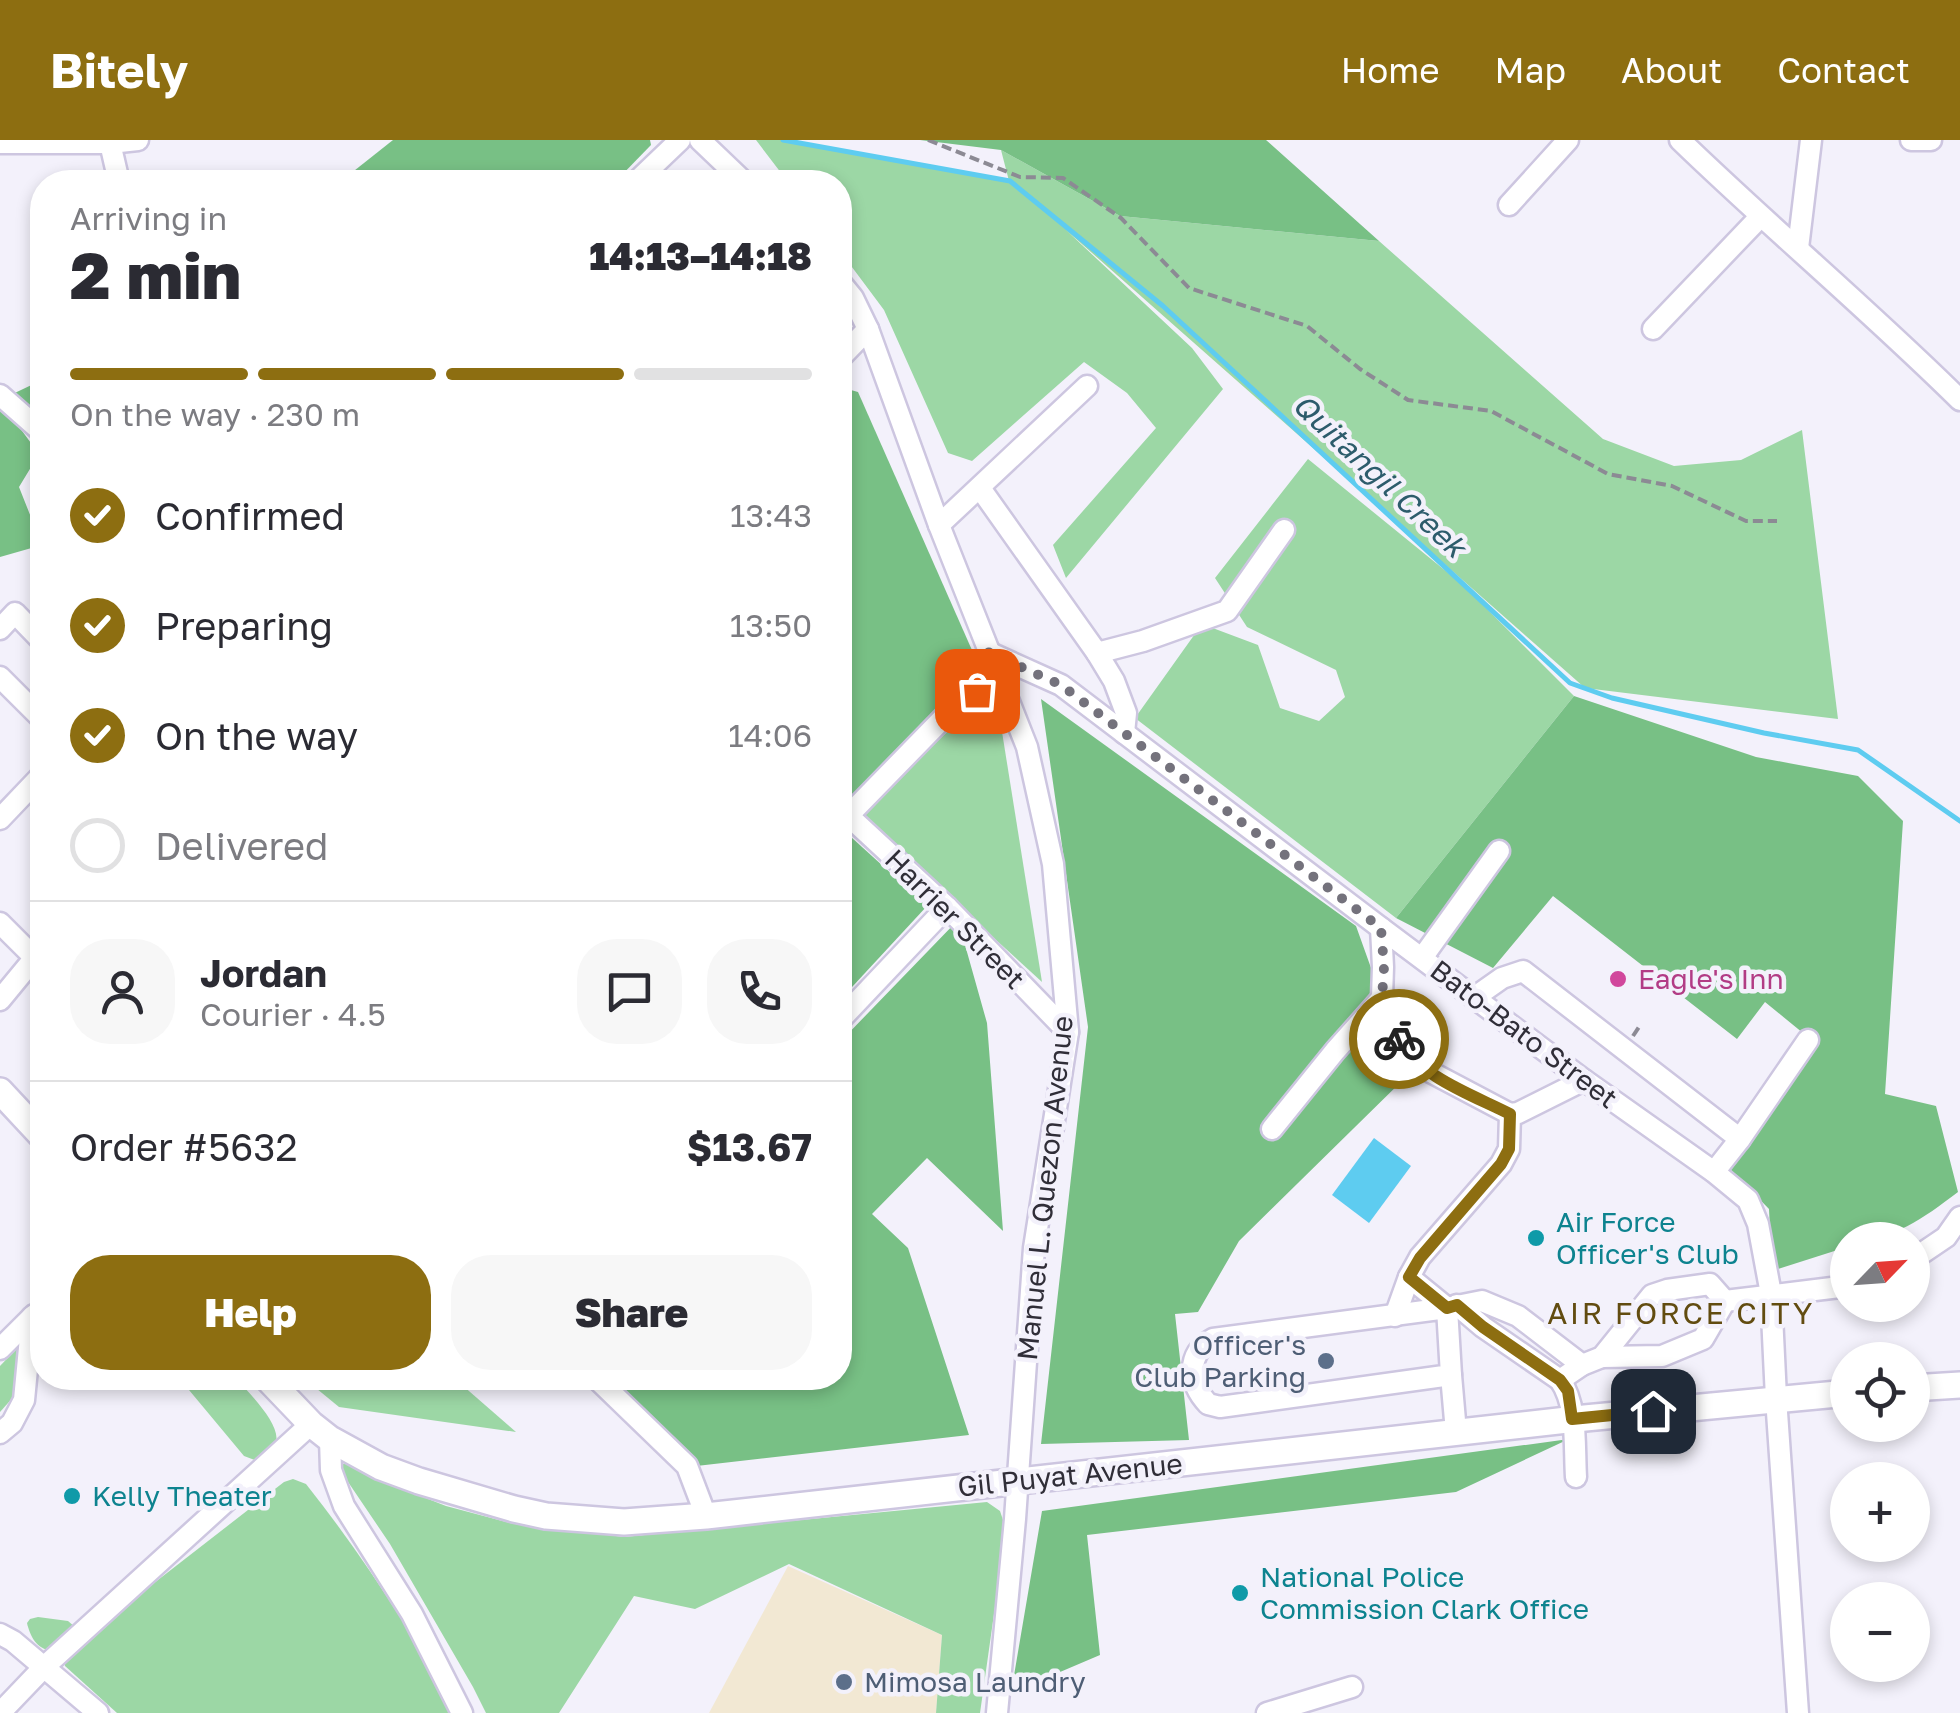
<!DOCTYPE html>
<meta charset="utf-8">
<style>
body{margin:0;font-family:"Golos Text",sans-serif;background:#f7f7f7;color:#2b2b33;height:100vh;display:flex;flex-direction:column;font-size:38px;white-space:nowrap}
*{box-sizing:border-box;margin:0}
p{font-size:32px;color:#7c7c81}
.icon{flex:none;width:55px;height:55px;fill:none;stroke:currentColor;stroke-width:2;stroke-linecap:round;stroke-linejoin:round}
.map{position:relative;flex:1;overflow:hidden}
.sheet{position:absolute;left:30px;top:30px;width:822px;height:1220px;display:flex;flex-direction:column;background:#fff;border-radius:40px;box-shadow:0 5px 15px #0003}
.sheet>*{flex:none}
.needle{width:65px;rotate:65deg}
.fabs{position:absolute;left:1830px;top:1082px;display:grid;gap:20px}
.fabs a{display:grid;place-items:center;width:100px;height:100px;border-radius:50%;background:#fff;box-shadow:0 5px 15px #0003;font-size:50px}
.pin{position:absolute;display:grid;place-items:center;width:85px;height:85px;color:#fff;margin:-42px;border-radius:20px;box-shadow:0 5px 15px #0006}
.courier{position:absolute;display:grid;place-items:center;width:100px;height:100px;margin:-50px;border:8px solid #8d6e11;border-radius:50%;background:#fff;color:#222;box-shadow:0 2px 12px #0007}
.overview em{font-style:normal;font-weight:800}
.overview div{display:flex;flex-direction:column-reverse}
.overview{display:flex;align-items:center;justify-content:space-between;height:170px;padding:0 40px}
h1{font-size:65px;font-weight:800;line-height:75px}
.bar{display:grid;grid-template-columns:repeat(4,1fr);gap:15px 10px;align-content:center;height:120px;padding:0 40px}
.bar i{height:12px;border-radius:8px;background:#e1e1e2}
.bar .on{background:#8d6e11}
.bar p{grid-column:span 4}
.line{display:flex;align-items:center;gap:25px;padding:0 40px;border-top:2px solid #e1e1e2}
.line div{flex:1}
.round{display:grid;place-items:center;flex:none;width:105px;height:105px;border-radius:40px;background:#f7f7f7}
ol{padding:0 40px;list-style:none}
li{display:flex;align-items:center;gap:30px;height:110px}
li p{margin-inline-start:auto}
li .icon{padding:10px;border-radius:50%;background:#8d6e11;color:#fff;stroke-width:4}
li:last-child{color:#7c7c81}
li i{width:55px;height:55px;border:5px solid #e1e1e2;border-radius:50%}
.button{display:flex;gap:20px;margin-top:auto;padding:20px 40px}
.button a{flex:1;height:115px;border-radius:40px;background:#8d6e11;color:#fff;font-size:40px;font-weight:800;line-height:115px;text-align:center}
.button a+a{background:#f7f7f7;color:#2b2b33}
header{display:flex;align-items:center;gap:60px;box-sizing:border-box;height:140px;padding:0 50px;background:#8d6e11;color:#fff}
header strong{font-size:48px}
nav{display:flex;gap:55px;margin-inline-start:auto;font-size:35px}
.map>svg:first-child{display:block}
.industrial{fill:#f2e8d3}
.green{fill:#9cd7a5}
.forest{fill:#78c085}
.water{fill:#5eccf0}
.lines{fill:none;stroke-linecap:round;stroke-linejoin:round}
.stream{stroke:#5eccf0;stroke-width:5}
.minor-casing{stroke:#cdc6e0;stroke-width:25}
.major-casing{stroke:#cdc6e0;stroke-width:30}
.path{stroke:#8c8a94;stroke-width:4;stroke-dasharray:10 5;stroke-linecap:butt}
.minor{stroke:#fff;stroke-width:20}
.major{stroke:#fff;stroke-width:25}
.done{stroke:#74727c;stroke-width:10;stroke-dasharray:0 18}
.route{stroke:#8d6e11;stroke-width:12}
.hotel-dot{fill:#d1479c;stroke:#f3f1fb;stroke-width:4}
.culture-dot{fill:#0f9aa8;stroke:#f3f1fb;stroke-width:4}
.service-dot{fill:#5c6f8a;stroke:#f3f1fb;stroke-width:4}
.labels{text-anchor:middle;stroke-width:9;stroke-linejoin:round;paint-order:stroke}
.street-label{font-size:28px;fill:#302e38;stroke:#f3f1fb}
.hotel-label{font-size:28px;fill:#b23c85;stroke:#f3f1fb;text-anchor:start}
.culture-label{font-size:28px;fill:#0d838f;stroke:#f3f1fb;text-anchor:start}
.service-label{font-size:28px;fill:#4e5e75;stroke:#f3f1fb;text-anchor:end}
.water-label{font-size:30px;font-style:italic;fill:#2d5c6c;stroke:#f3f1fb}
.neighbourhood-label{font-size:30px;letter-spacing:2.5px;fill:#624c10;stroke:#f3f1fb}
</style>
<header>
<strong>Bitely</strong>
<nav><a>Home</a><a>Map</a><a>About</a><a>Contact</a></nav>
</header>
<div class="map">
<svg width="1960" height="1573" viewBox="0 0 1960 1573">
<rect width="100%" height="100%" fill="#f3f1fb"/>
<polygon class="industrial" points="788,1426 942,1495 936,1573 709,1573"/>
<g class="green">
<polygon points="756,0 784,0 1009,41 1001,10 1120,76 1379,101 1603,299 1674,326 1741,320 1802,290 1838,579 1585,548 1066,90 1192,208 1223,249 1066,438 1053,405 1156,288 1127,253 1084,222 972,321 948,313 884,170 840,111 840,42 788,42"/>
<polygon points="1308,319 1463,445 1574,556 1396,778 1135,578 1202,484 1258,505 1280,568 1319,581 1345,557 1336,530 1247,487 1215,438"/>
<polygon points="995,548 1042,842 858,674"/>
<polygon points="20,1205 16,1254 0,1272 0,1226"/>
<path d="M179 1238H236C248 1252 281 1284 276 1302 273 1311 266 1316 260 1322L244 1316Z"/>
<polygon points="308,1238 454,1238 516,1292 339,1267 311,1244"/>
<polygon points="349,1323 377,1339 446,1366 510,1383 624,1397 987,1362 1000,1371 1006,1389 980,1573 936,1573 942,1495 789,1424 695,1469 634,1456 559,1573 486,1573 473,1547 390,1404 344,1336 341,1329 343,1324"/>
<path d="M293 1339 306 1344C364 1417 411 1492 459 1573H117L65 1526 64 1518 73 1506 284 1342Z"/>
<path d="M38 1477 68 1481 75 1487 53 1510C37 1511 30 1496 27 1483L30 1479Z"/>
</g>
<g class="forest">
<polygon points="393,0 650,0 651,5 615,42 340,42"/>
<polygon points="920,0 1266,0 1379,101 1120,76 1001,10"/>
<polygon points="42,240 42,295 3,265 39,314 19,347 42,405 0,417 0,260"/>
<polygon points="840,247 858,252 979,526 847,675 840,668"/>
<path d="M1574 556 1756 617 1858 636 1903 681 1885 954 1936 966 1958 1052C1922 1079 1895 1100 1848 1100L1847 1107 1772 1131 1769 1069 1726 1025 1814 902 1765 862 1737 899 1553 756 1493 828 1396 778Z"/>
<polygon points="1041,559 1356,786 1409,934 1239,1101 1198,1172 1175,1174 1189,1300 1041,1304 1088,887"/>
<polygon points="840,687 927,766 840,860"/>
<polygon points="958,780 987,883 1003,1091 927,1018 872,1074 908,1108 969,1295 679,1328 586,1238 840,1238 840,902"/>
<polygon points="1569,1299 1456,1352 1087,1395 1100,1515 1011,1553 1042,1371"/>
</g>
<polygon class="water" points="1374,998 1411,1026 1369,1083 1332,1055"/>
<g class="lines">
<polyline class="stream" points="783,0 1010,41 1163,166 1570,543 1612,558 1764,593 1858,610 1960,681"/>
<g class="minor-casing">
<g id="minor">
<polyline points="700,0 744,42"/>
<path d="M1680 0C1771 88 1869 170 1960 260"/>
<polyline points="1911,0 1931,0"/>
<polyline points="0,3 110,3 138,0"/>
<polyline points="110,3 119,42"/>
<polyline points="636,42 680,0"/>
<polyline points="1509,65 1568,0"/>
<polyline points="1798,108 1811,0"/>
<polyline points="840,142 853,158 868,189 939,385 1027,607 1053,724 1068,892 1034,1108 1015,1379 997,1573"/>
<polyline points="1653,189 1760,77"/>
<polyline points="840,218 868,189"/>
<polyline points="0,255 42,292"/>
<polyline points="980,348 1097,513 1143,501 1227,471 1284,390"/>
<polyline points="939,385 1087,246"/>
<polyline points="0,489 15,473 42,501"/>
<polyline points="988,512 1061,545 1381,788 1584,940 1714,1032 1748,1060 1758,1084 1771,1154 1776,1258 1798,1573"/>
<polyline points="1097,513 1114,541 1126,573 1124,593"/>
<polyline points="0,537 42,579"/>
<polyline points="840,668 947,767 1068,892"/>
<polyline points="0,679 39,638"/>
<polyline points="840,684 955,566 999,536"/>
<polyline points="0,783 41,824"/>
<polyline points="1381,788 1383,827 1382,858 1407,913 1421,927 1510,974 1509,1009 1501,1024 1420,1117 1409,1137 1395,1176"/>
<polyline points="1422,818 1499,711"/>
<polyline points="1475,857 1502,838 1523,831 1740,999"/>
<polyline points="0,860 42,809"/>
<polyline points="840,880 947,767"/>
<polyline points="1510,974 1518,973 1584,940"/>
<polyline points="1272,989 1335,911 1382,858"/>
<polyline points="1714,1032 1740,999 1808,900"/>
<polyline points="1912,1120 1946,1097 1960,1077"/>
<polyline points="1409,1137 1447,1168 1482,1161 1518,1176 1582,1225"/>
<path d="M1457 1165 1483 1187 1560 1240C1578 1266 1574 1306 1576 1337"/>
<path d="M1447 1168 1451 1235 1220 1267 1208 1264C1189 1244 1185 1214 1213 1199Z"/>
<polyline points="0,1209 34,1175"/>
<polyline points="1602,1217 1662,1216 1703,1199 1725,1161"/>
<polyline points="1451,1235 1456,1292"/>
<polyline points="596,1238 687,1326 706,1376"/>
<polyline points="1560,1240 1582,1225 1602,1217 1652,1155 1667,1150 1710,1144 1725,1161 1848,1146"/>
<polyline points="0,1293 12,1283 24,1260 32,1177"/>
<polyline points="330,1299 331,1330 344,1366 412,1474 462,1573"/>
<polyline points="0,1494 13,1501 98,1573"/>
<polyline points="0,1573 44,1527 311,1284"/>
<polyline points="1267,1573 1352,1547"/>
</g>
</g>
<g class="major-casing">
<g id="major">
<polyline points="0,951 42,996"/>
<polyline points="267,1238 311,1284 330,1299 381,1327 419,1341 514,1369 546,1376 624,1382 706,1376 1585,1278 1848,1253"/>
<polyline points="1912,1248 1960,1245"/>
</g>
</g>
<g class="path">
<polyline points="928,0 1020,37 1063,38 1121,78 1189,148 1307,186 1360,229 1408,260 1491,271 1608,334 1672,346 1746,381 1777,381"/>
<polyline points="1633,896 1641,884"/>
</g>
<use href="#minor" class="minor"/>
<use href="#major" class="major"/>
</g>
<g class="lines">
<polyline class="done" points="977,551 999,536 988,512 1061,545 1381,788 1384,827 1382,858 1399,899"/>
<path class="route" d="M1399 899C1419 937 1473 955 1510 974L1509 1009 1501 1024 1420 1118 1409 1137 1447 1168 1457 1165 1483 1187 1560 1240 1568 1251 1572 1279 1653 1271"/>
</g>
<circle class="hotel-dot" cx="1618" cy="839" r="10"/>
<g class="culture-dot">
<circle cx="1536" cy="1098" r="10"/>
<circle cx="72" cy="1356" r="10"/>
<circle cx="1240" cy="1453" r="10"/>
</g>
<g class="service-dot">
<circle cx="1326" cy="1221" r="10"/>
<circle cx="844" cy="1542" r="10"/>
</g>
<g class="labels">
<g class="street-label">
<text transform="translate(955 779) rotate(45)" y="10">Harrier Street</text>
<text transform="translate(1524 894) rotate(37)" y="10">Bato-Bato Street</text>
<text transform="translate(1045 1048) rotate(-84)" y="10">Manuel L. Quezon Avenue</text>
<text transform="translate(1070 1335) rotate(-6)" y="10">Gil Puyat Avenue</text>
</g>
<g class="hotel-label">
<text x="1638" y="849">Eagle's Inn</text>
</g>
<g class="culture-label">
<text x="1556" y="1092">Air Force<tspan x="1556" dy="32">Officer's Club</tspan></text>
<text x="92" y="1366">Kelly Theater</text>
<text x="1260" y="1447">National Police<tspan x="1260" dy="32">Commission Clark Office</tspan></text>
</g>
<g class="service-label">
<text x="1306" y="1215">Officer's<tspan x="1306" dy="32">Club Parking</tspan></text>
<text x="864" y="1552" text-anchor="start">Mimosa Laundry</text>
</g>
<g class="water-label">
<text transform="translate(1379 336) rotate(43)" y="10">Quitangil Creek</text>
</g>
<g class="neighbourhood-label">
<text x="1681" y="1184">AIR FORCE CITY</text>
</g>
</g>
</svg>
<div class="fabs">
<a><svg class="needle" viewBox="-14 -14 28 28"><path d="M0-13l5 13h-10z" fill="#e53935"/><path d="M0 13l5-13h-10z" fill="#7c7c81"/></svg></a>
<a><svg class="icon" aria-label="locate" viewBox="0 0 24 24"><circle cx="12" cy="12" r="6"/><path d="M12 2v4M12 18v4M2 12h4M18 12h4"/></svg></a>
<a>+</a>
<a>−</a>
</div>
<div class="pin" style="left:977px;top:551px;background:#ea580c"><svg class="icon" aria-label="bag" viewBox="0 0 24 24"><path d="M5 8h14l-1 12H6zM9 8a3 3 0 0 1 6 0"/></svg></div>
<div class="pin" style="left:1653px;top:1271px;background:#1f2937"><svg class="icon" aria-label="home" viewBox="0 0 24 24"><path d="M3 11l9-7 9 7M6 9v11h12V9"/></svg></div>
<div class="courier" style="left:1399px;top:899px"><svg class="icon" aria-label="bike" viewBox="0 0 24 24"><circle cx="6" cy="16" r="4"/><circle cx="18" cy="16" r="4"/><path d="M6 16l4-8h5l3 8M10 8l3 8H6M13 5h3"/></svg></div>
<section class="sheet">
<div class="overview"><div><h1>2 min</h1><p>Arriving in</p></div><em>14:13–14:18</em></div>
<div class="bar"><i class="on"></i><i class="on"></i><i class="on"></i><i></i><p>On the way · 230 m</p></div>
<ol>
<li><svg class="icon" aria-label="check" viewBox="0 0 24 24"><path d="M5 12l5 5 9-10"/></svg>Confirmed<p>13:43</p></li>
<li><svg class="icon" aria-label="check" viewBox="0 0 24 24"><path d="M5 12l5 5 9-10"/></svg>Preparing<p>13:50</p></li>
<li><svg class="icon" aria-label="check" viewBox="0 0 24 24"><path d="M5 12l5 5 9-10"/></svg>On the way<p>14:06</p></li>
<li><i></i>Delivered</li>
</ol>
<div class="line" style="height:180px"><a class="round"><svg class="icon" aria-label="person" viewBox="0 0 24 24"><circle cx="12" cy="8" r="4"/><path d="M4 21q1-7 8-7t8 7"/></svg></a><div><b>Jordan</b><p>Courier · 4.5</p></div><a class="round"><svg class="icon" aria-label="chat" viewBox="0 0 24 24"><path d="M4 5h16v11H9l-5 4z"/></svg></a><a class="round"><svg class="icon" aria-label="phone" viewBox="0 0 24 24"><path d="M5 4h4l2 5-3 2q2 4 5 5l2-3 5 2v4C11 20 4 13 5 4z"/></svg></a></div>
<div class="line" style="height:130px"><div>Order #5632</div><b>$13.67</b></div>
<div class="button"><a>Help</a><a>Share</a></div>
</section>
</div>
